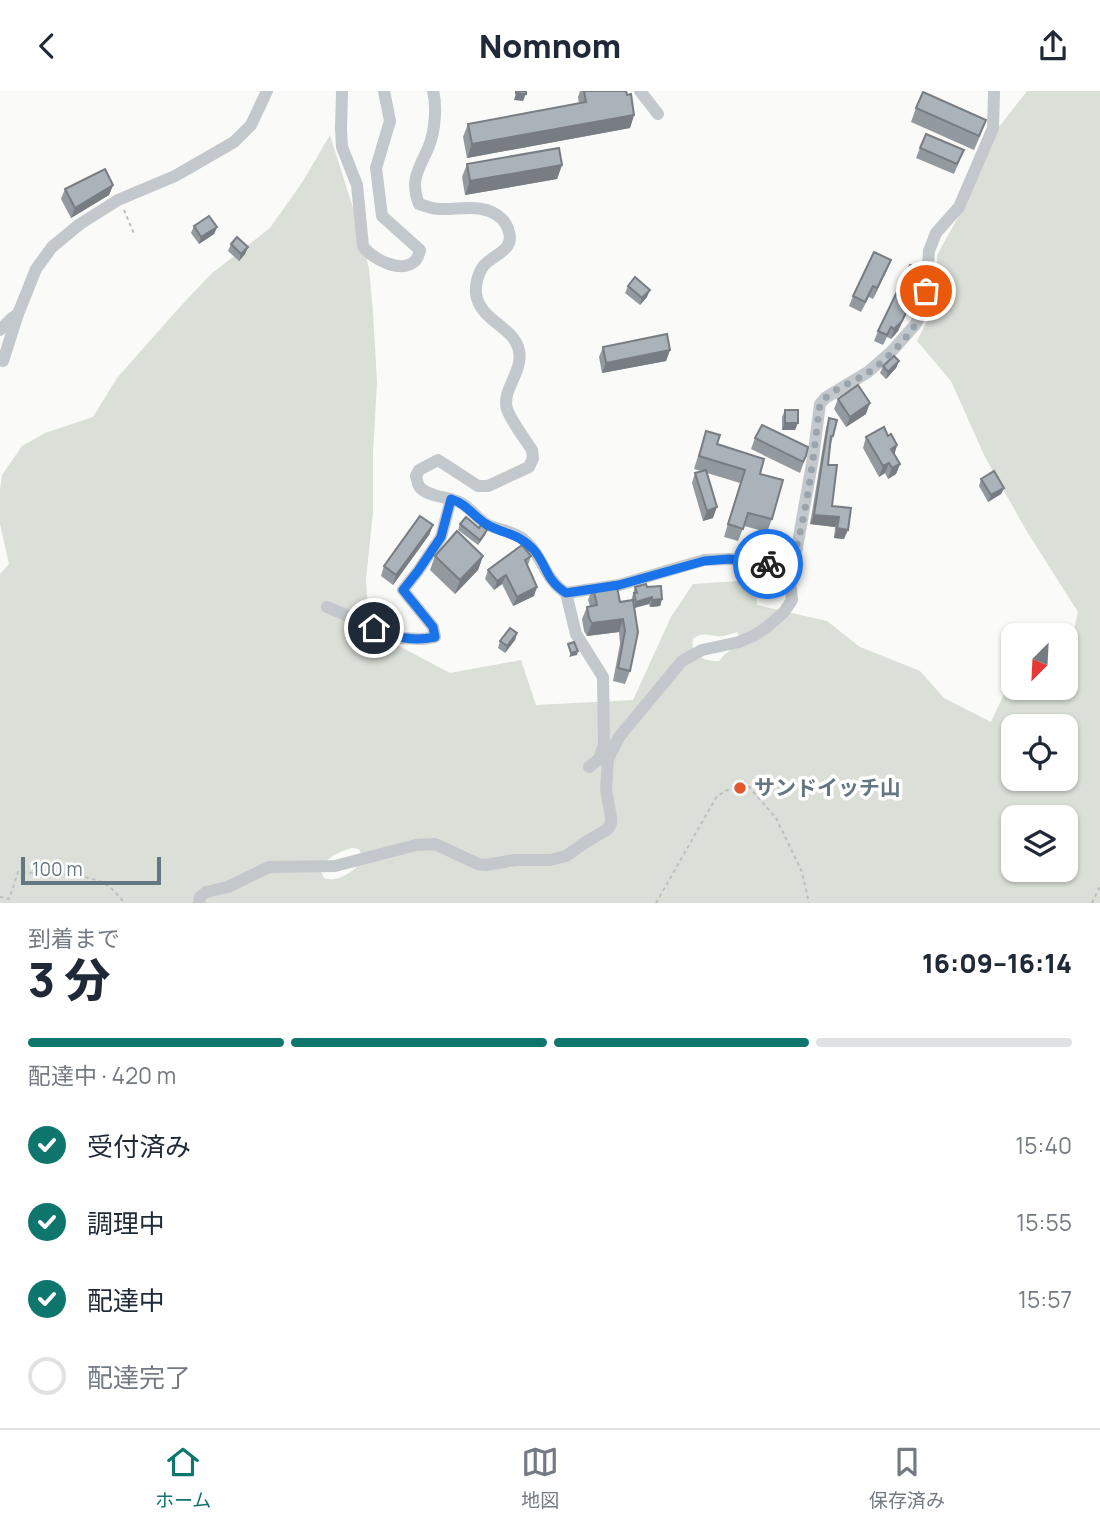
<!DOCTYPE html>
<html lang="ja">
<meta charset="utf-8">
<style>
body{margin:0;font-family:Manrope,"Noto Sans JP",sans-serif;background:#f6f6f7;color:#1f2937;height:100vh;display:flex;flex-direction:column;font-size:26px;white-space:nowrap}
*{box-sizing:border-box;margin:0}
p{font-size:23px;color:#747a83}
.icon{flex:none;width:38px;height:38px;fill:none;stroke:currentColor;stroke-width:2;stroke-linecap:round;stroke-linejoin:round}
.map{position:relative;height:812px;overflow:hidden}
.sheet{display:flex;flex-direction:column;background:#fff;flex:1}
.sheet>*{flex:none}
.needle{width:46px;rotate:204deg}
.tools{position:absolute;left:1001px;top:532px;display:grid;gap:14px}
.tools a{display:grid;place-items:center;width:77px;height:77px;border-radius:14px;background:#fff;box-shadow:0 2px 5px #0004;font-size:35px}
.scale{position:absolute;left:21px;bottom:18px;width:140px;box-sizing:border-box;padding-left:7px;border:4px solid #657683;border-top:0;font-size:19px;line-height:24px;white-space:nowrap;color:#657683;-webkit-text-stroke:5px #fff;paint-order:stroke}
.pin{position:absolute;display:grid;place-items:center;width:60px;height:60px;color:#fff;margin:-30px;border:4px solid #fff;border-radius:50%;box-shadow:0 2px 7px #0007}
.courier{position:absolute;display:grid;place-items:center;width:70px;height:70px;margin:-35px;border:5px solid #1a73e8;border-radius:50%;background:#fff;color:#222;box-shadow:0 2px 9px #0007}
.headline em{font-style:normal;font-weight:800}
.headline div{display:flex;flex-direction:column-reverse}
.headline{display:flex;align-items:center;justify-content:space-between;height:119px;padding:0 28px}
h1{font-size:46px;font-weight:800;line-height:52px}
.bar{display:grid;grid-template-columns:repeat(4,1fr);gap:10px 7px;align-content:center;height:84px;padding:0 28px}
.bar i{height:9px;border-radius:5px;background:#e0e1e3}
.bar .current{background:#0f766e}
.bar p{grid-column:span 4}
ol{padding:0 28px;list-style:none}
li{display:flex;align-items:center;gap:21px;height:77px}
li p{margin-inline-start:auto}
li .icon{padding:7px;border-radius:50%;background:#0f766e;color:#fff;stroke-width:4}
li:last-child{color:#747a83}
li i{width:38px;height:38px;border:4px solid #e0e1e3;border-radius:50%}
header{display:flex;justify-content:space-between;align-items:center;height:91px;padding:0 28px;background:#fff;font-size:32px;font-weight:800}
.dock{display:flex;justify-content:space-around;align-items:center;height:98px;border-top:2px solid #e0e1e3;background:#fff;font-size:19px;color:#747a83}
.dock a{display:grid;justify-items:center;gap:4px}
.dock .current{color:#0f766e}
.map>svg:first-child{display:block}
.green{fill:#dadfd7;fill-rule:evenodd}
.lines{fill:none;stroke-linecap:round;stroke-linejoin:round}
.path{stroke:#bbbfc2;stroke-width:2;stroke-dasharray:3.5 3.5;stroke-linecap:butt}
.minor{stroke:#c3c8cc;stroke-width:12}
.wall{fill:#929a9f}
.shaded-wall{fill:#777d82}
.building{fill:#aab3b9;stroke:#777d82;stroke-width:2}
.done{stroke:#99a4ac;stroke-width:7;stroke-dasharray:0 12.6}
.route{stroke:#1a73e8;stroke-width:9}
.poi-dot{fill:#e4572e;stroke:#fff;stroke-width:2.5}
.labels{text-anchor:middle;stroke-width:7;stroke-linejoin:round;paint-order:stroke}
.poi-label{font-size:21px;font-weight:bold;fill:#657683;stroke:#fff;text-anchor:start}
</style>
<header><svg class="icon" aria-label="back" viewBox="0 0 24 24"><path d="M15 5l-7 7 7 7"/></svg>Nomnom<svg class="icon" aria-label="share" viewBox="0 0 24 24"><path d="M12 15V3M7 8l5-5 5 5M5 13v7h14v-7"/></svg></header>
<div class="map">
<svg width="1100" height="812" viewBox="0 0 1100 812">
<rect width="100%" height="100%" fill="#fafaf8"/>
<path class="green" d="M1027 0H1100V812H0V483L9 473 0 433V398L2 384 22 355 45 342 93 326 117 287 178 218 211 183 270 137 303 90 330 44 360 139 369 178 373 221 377 291 373 362V421L366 488 369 539 450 582 521 569 536 614 633 609 671 526 693 493 755 489 757 514 827 530 860 556 920 580 944 607 991 631 1013 584V597H1066V566L1068 565 1078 521 1026 439 985 366 951 290 917 250 937 210V164L961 121 999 36ZM737 541 743 550 725 563 719 570C704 570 690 565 693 548 704 539 712 547 724 545 729 544 733 542 737 541ZM1013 635H1066V688H1013ZM1013 726H1066V779H1013ZM352 757 359 758 364 770C353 779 339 793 324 787L320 778C328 765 338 761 352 757Z"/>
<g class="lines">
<g class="path">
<polyline points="124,119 135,145"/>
<path d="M0 806 9 808 18 781C39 783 88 782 105 793 113 798 119 805 124 812"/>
<polyline points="656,812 717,705 744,690 776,727 802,781 809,812"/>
<polyline points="1092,812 1100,795"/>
</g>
<g class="minor">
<path d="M342 0 341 38 342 56 357 94 363 155C371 168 402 183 415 170 418 167 419 163 420 159L382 125 376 77 390 30 384 0"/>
<path d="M433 0C437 15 435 40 429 55 420 77 409 88 419 113 426 115 432 118 440 118 461 119 484 111 502 128 505 131 508 137 509 141 515 161 490 164 482 177 478 183 475 195 476 203 480 229 511 235 518 256 526 279 501 298 507 318 511 330 525 348 532 359L533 367 529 376 488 395H478L438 369 419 379 416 385C417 388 417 392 419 395 426 407 452 405 463 413 472 419 479 429 488 434 499 439 513 440 523 448 544 465 543 487 566 502L619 494 704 469 729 468 762 471 789 480"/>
<polyline points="640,0 658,23"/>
<polyline points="0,239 11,228 18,223"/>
<polyline points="3,270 18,223 36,178 52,156 80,133 118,109 175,85 234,51 251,34 267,0"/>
<polyline points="566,502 576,543 603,586 604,654 599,668 589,676"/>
<polyline points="327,516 400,547 423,548 435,546 433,536 403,499 418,480 441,446 451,408"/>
<polyline points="199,812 200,806 206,801 228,796 269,776 335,775 416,754 435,753 478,773 486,774 515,769 550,769 566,765 586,751 608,738 611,732 611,726 606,699 608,668 619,646 682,570 702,559 739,551 755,544 767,536 784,521 792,509 789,480 797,457 813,367 820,313 825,307 868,281 891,261 915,234 925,215 929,160 936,142 959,116 993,37 994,0"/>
</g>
</g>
<g class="wall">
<polygon points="580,0 626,0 634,24 630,37 467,67 463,46 468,33 579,13 578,6"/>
<polygon points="916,17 981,43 974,59 911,31"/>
<polygon points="920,57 960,69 954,83 916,67"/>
<polygon points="467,73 562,74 557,88 465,104 462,86"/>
<polygon points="113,94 109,104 71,127 61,108 65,98"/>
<polygon points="194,135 217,136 214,143 199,153 191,142"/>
<polygon points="231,153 248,156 245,163 239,170 228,160"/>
<polygon points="887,179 873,208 869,206 861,221 849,215 853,205"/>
<polygon points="921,190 917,200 898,240 891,248 887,246 883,254 874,250 878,240"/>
<polygon points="628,195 647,206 640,214 625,202"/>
<polygon points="603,256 670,259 666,270 602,282 599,266"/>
<polygon points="899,270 896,277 886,288 880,282 883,275"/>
<polygon points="838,308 866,323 846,336 834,318"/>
<polygon points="785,319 795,339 782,339 782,326"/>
<polygon points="829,327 833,345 831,353 828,374 832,415 851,417 844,448 834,447 835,436 810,433 826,337"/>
<polygon points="706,340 717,353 760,383 772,428 767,441 744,435 738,450 724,446 740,392 707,382 713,427 703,430 692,392 695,382 701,380 694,378"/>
<polygon points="888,345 897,354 894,363 900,373 896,383 888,388 885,382 879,386 863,357 866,346"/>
<polygon points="755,347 806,365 800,382 751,358"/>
<polygon points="981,388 1004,397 1001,403 988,411 979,395"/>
<polygon points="460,433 479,437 487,439 485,444 478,454 458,439"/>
<polygon points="433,434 429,444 393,494 381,485 384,475"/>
<polygon points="435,465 483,465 478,479 455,503 430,479"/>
<polygon points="531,465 528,474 534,505 513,515 502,493 494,499 485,488 488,479"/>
<polygon points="593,496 620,511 631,510 635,496 647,496 662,508 660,515 650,516 649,513 635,517 630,580 625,593 613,590 620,553 619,541 587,545 584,540 582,528 587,516 590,515 588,509"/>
<polygon points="517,542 515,549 505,562 498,557 500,550"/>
</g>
<g class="shaded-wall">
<polygon points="516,2 526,3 523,10 514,9"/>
<polygon points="634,24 630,37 467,67 472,53"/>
<polygon points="562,74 557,88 465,104 470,90"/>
<polygon points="113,94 109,104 71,127 75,117"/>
<polygon points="217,136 214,143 199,153 201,146"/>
<polygon points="248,156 245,163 239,170 241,163"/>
<polygon points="891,169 887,179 873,208 877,197"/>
<polygon points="921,190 917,200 898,240 891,248 894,238"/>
<polygon points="650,199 647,206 640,214 642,207"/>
<polygon points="670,259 666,270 602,282 606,272"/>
<polygon points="899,270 896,277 886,288 888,281"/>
<polygon points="870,312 866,323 846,336 850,326"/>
<polygon points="785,332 798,332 795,339 782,339"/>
<polygon points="897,354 894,365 891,358"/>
<polygon points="889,372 885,382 879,386 883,375"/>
<polygon points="900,373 896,383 888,388 892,377"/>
<polygon points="1004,397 1001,403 988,411 991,404"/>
<polygon points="717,416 713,427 703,430 707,420"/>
<polygon points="814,424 839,426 835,436 810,433"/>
<polygon points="433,434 429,444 393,494 396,484"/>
<polygon points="837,437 848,439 844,448 834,447"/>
<polygon points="487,439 485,444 478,454 480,449"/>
<polygon points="483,465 478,479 455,503 460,489"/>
<polygon points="506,484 502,493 494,499 497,490"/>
<polygon points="537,496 534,505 513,515 517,506"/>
<polygon points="652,506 649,513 633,517 636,511"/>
<polygon points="662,508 660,515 650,516 652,509"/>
<polygon points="623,528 619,541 587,545 592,532"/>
<polygon points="517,542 515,549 505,562 507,555"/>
<polygon points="578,560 577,564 569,566 571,562"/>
</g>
<g class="building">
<polygon points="516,0 526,0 526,3 516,2"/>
<polygon points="584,0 626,0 627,4 631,3 634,24 472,53 468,33 586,11"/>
<polygon points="923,1 986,29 979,45 916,17"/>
<polygon points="926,43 964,59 957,73 920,57"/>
<polygon points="559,57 562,74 470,90 467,73"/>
<polygon points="105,78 113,94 75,117 65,98"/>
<polygon points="209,125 217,136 201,146 194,135"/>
<polygon points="237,146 248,156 241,163 231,153"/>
<polygon points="874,161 891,169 877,197 873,195 865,211 853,205"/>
<polygon points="910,174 922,179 921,190 902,230 894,238 891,236 887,244 878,240"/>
<polygon points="635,186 650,199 642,207 628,195"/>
<polygon points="667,243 670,259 606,272 603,256"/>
<polygon points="894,265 899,270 888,281 883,275"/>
<polygon points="858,294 870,312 850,326 838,308"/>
<rect x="785" y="319" width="13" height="13"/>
<polygon points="829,327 837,329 833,345 831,345 828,374 837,374 832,415 851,417 848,439 837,437 839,426 814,424"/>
<polygon points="762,334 808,356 806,365 803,371 755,347"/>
<polygon points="884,336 888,345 891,343 897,354 891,358 900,373 892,377 889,372 883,375 866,346"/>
<polygon points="706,340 720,344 717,353 764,368 760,383 783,389 772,428 748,422 743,438 728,433 745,379 699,365"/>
<polygon points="706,379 717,416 707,420 695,382"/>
<polygon points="994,380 1004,397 991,404 981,388"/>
<polygon points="420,425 433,434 396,484 384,475"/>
<polygon points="466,426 479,437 481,434 487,439 480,449 460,433"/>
<polygon points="457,440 483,465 460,489 435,465"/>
<polygon points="522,454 531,465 525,469 537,496 517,506 506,484 497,490 488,479"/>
<polygon points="616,491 620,511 633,509 638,541 630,580 618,577 625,540 623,528 592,532 589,527 587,516 597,514 593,496"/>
<polygon points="646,493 647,496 661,495 662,508 652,509 652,506 636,511 634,502 637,502 635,496"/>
<polygon points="510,537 517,542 507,555 500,550"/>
<polygon points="574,551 578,560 571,562 568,553"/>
</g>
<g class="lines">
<path class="done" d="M768 473 789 480C807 428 813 368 820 313 830 299 851 292 866 283 886 270 916 240 924 217 926 212 926 206 926 200"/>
<path class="route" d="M374 537C396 546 411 551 435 546L433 536 403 499 418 480 441 446 451 408C467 413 473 425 486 433 505 444 517 441 534 459 548 476 545 488 566 502L619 494 704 470 729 468 762 471 768 473"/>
</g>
<circle class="poi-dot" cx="740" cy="697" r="7"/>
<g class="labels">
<g class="poi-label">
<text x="754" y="704">サンドイッチ山</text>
</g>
</g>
</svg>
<div class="tools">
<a><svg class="needle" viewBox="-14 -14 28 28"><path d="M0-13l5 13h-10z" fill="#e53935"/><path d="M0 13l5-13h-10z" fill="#747a83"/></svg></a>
<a><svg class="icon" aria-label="locate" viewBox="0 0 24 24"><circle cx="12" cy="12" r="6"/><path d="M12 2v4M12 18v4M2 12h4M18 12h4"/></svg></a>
<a><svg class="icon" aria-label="layers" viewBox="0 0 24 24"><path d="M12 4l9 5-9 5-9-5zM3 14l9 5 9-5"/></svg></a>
</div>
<div class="scale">100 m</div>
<div class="pin" style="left:926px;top:200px;background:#ea580c"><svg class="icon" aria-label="bag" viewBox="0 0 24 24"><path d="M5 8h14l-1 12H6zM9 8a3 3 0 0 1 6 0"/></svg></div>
<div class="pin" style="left:374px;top:537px;background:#1f2937"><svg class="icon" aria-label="home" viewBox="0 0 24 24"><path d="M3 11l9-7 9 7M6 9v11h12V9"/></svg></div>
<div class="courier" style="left:768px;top:473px"><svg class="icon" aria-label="bike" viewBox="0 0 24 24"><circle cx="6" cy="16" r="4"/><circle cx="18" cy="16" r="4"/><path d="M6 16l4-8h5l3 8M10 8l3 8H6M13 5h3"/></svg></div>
</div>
<section class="sheet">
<div class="headline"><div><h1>3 分</h1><p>到着まで</p></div><em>16:09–16:14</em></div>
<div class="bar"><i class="current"></i><i class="current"></i><i class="current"></i><i></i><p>配達中 · 420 m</p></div>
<ol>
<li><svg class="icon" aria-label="check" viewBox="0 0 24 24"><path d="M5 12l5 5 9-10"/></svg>受付済み<p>15:40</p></li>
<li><svg class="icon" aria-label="check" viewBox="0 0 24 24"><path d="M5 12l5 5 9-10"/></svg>調理中<p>15:55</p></li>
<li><svg class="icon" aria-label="check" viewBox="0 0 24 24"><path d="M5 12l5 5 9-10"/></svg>配達中<p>15:57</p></li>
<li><i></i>配達完了</li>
</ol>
</section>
<nav class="dock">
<a class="current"><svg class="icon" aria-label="home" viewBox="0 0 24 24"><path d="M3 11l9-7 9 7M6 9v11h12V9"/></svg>ホーム</a>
<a><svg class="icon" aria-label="map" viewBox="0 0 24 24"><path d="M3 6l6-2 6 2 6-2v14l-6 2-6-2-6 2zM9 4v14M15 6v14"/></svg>地図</a>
<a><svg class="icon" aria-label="saved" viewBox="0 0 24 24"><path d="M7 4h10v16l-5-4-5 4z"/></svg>保存済み</a>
</nav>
